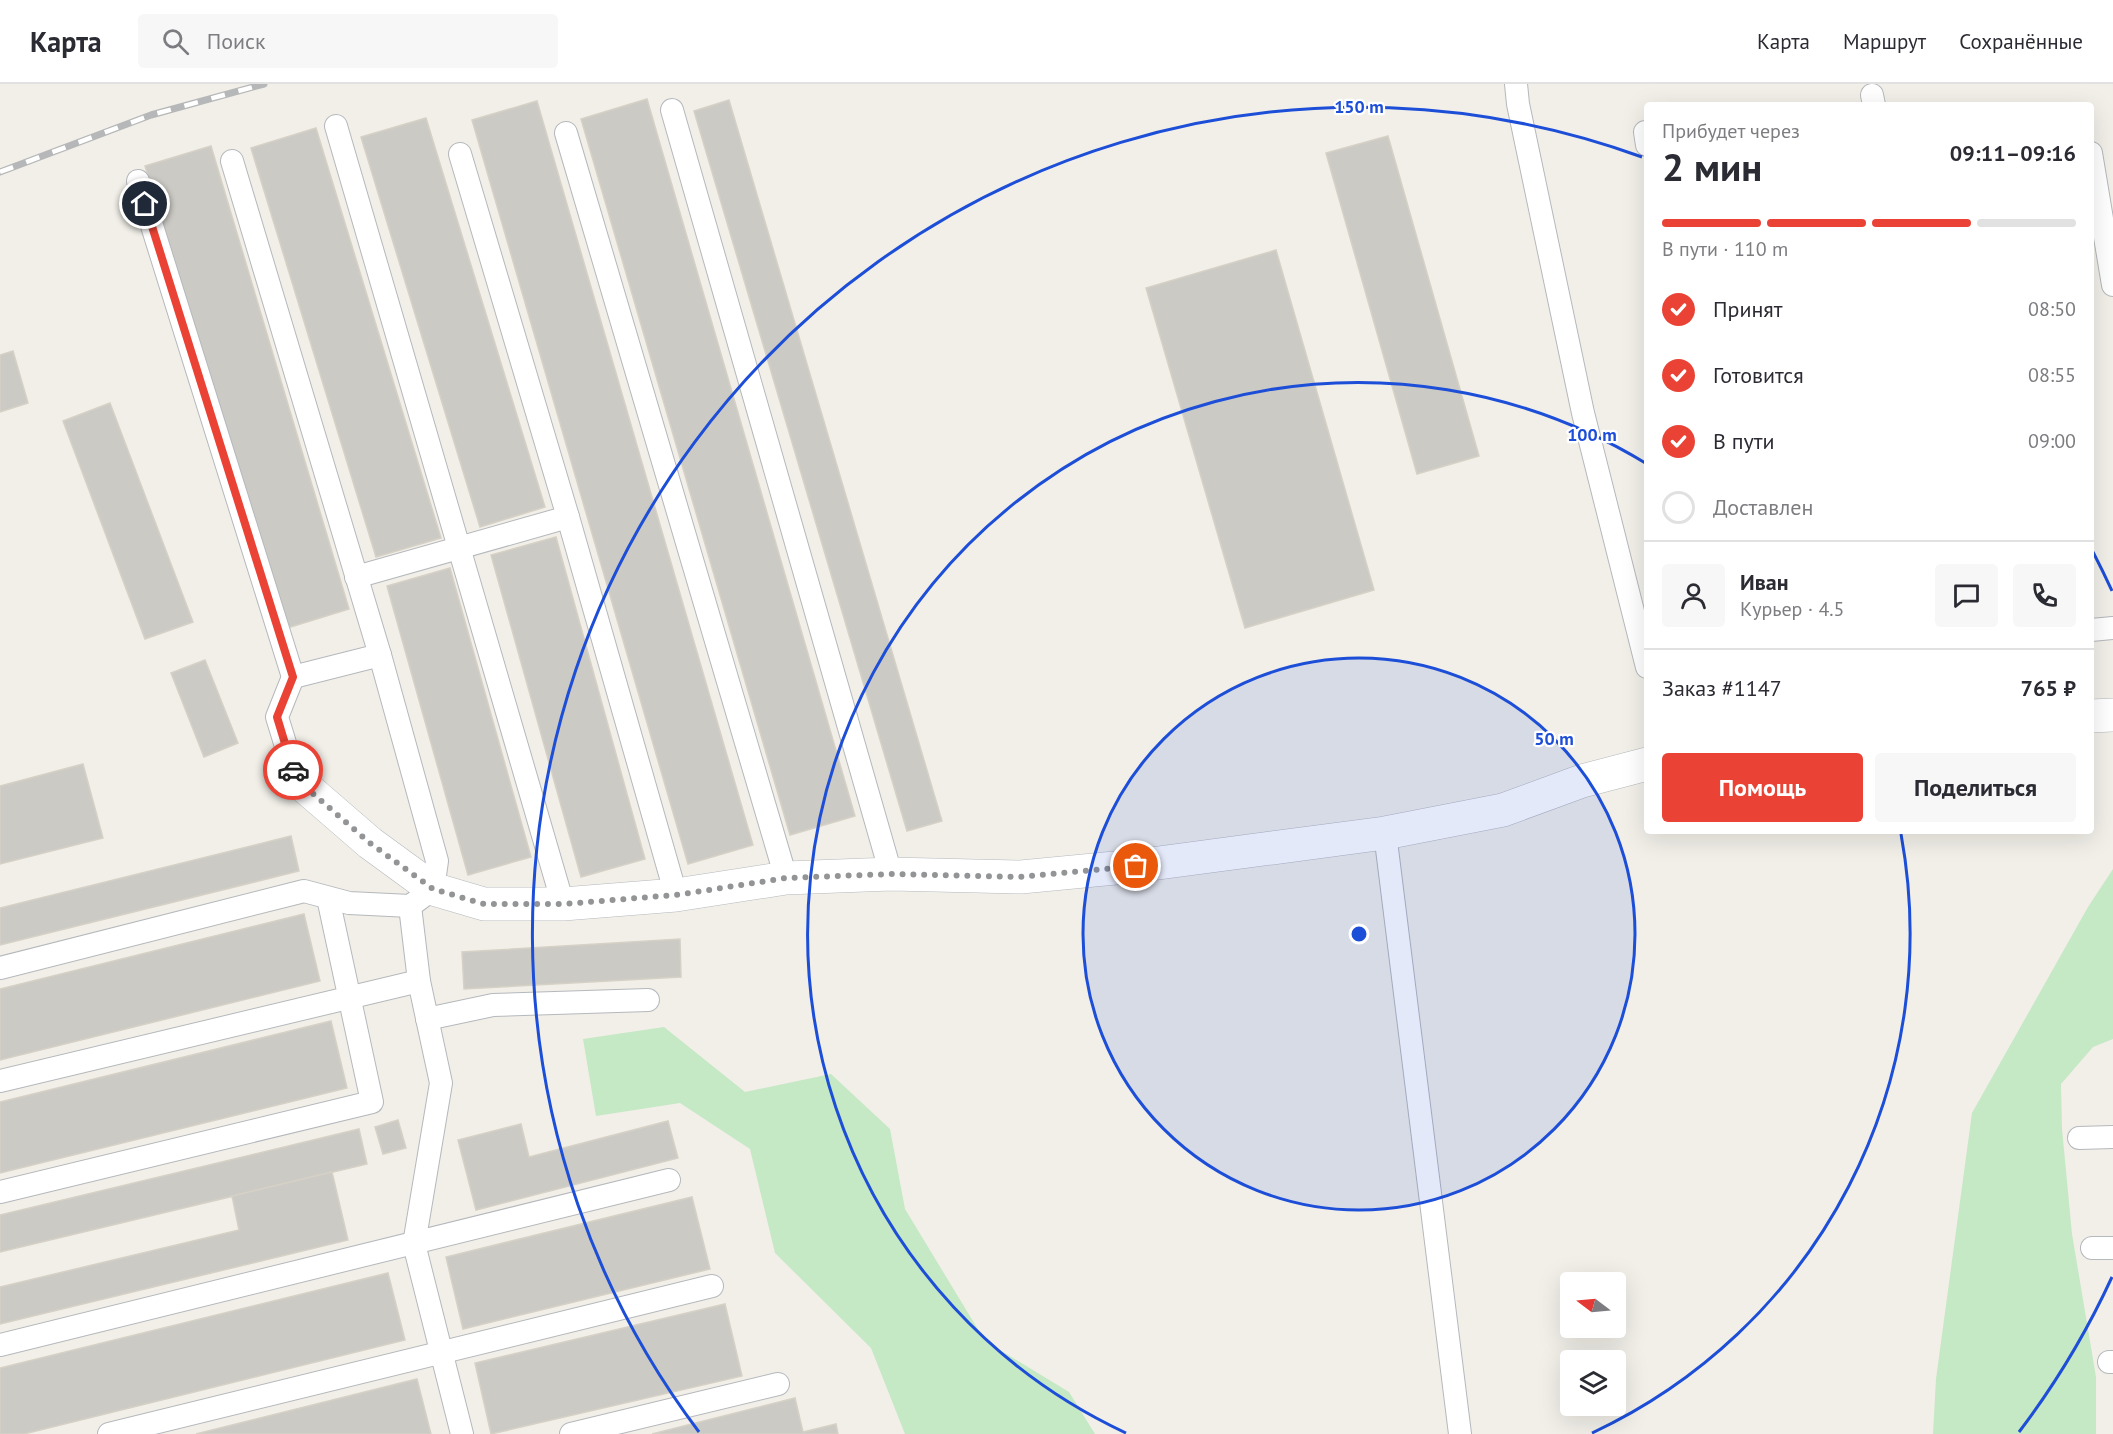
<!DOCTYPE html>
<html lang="ru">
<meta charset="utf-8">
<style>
body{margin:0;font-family:"PT Sans",sans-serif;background:#f7f7f7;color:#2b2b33;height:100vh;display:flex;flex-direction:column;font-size:22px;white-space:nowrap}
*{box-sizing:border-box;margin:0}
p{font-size:20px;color:#7c7c81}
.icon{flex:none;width:33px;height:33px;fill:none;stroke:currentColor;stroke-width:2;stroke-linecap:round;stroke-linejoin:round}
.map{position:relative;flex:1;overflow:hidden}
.sheet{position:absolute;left:1644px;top:18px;width:450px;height:732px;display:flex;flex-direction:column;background:#fff;border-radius:6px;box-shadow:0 6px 24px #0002}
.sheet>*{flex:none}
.needle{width:39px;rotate:286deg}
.buttons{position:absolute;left:1560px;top:1188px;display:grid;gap:12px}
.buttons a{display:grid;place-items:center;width:66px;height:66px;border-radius:6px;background:#fff;box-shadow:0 6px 24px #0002;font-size:30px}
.pin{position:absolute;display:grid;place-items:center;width:51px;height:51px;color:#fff;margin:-26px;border:3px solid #fff;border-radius:50%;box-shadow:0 2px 6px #0007}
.courier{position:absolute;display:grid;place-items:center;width:60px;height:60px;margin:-30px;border:4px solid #ea4335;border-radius:50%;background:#fff;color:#222;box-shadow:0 2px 8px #0007}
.head em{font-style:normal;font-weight:600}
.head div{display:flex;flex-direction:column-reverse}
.head{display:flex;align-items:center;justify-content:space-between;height:102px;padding:0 18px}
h1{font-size:39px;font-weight:600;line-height:45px}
.bar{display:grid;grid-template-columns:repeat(4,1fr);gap:9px 6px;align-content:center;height:72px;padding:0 18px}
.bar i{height:8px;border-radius:4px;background:#e1e1e2}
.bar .on{background:#ea4335}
.bar p{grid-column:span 4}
.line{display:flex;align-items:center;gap:15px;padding:0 18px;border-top:2px solid #e1e1e2}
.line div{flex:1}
.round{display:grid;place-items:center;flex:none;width:63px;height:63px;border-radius:6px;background:#f7f7f7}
ol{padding:0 18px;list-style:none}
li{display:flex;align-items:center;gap:18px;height:66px}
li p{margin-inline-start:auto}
li .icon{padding:6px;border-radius:50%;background:#ea4335;color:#fff;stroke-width:4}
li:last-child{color:#7c7c81}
li i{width:33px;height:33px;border:3px solid #e1e1e2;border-radius:50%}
.primary-button{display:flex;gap:12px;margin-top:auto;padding:12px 18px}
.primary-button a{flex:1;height:69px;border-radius:6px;background:#ea4335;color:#fff;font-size:24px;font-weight:600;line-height:69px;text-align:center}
.primary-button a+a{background:#f7f7f7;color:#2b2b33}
header{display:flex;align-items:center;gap:36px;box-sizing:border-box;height:84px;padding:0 30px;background:#fff;border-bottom:2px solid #e1e1e2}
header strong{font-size:28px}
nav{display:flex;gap:33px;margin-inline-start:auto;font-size:21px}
.search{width:420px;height:54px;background:#f7f7f7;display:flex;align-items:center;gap:15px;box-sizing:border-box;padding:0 21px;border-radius:6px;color:#7c7c81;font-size:22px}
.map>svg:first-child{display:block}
.green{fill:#c5e8c5}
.building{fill:#cccac5;stroke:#d6d1c6;stroke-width:1.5}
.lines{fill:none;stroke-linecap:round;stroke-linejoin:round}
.service-casing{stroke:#b5b8bc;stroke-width:24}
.minor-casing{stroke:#b5b8bc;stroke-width:34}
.service{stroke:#fff;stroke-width:22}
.minor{stroke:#fff;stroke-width:33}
.rail-casing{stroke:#b6b7b8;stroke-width:7}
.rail{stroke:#fff;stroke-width:4.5;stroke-dasharray:14;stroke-linecap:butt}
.done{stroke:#929495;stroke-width:6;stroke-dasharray:0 10.8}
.route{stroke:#ea4335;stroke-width:8}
.ring{fill:none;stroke:#1d4ed8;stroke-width:3}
.centre{fill:#1d4ed8;stroke:#fff;stroke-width:3}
.ring-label{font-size:18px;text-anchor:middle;font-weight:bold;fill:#1d4ed8;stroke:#fff;stroke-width:4.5;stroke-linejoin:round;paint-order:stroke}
</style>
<header>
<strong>Карта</strong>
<div class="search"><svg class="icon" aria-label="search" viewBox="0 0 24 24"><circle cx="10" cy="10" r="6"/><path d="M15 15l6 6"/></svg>Поиск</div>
<nav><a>Карта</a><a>Маршрут</a><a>Сохранённые</a></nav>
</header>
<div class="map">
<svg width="2113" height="1350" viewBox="0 0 2113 1350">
<rect width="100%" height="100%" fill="#f1efe8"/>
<g class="green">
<polygon points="2113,785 2113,955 2093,963 2061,1000 2062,1045 2072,1150 2096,1293 2096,1350 1933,1350 1936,1295 1972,1029 2088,823"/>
<polygon points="664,943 745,1008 831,990 890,1045 905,1125 985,1257 1069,1308 1095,1350 905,1350 871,1264 775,1169 750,1065 680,1019 596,1032 583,955"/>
</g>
<g class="building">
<polygon points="647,15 855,732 790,751 581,35"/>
<polygon points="729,16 942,737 907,747 694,27"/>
<polygon points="537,17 753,761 688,780 472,36"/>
<polygon points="426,34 545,423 480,443 361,53"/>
<polygon points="316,44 441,454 376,473 251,64"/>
<polygon points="1388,52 1479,372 1417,390 1326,69"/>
<polygon points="211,62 349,525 284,545 145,82"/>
<polygon points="1276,166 1374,506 1245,544 1146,204"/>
<polygon points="13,267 28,319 0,328 0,271"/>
<polygon points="110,319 193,538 145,555 63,337"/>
<polygon points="556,453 645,775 581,793 491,471"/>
<polygon points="450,484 531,773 468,791 387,502"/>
<polygon points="205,576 238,659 204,673 171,589"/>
<polygon points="83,680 103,754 0,780 0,702"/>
<polygon points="291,752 299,787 0,861 0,824"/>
<polygon points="304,830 320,897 0,976 0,905"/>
<polygon points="680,855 681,893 464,905 462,868"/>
<polygon points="331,937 347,1004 0,1089 0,1018"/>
<polygon points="398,1036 406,1064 383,1070 375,1043"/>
<polygon points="668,1037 678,1074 476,1126 458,1056 521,1040 529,1073"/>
<polygon points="359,1045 367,1080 0,1168 0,1131"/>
<polygon points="332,1088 348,1156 0,1240 0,1203 239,1146 232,1112"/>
<polygon points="692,1113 710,1185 463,1245 446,1173"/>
<polygon points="388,1189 405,1256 24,1350 0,1350 0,1284"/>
<polygon points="725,1220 742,1292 491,1350 475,1279"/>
<polygon points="417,1295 431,1350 196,1350"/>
<polygon points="795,1314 803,1348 836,1340 838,1350 652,1350"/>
</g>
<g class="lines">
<g class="service-casing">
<g id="service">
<polyline points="1516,0 1518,20 1583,329 1647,583"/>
<polyline points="1872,11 1874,21"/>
<polyline points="672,26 891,790"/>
<polyline points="336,42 563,820"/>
<polyline points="1645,48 1647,61"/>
<polyline points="566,49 786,794"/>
<polyline points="2091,69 2113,201"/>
<polyline points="460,70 568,433 676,811"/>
<polyline points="138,97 293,593 380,571"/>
<polyline points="356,493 568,433"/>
<polyline points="2091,546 2113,544"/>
<polyline points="293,593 277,633 296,695"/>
<polyline points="1385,749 1460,1350"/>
<polyline points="410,822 419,897 441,999 414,1160 462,1350"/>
<polyline points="0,884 304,807 349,819 410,822 433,805 437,777 380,571 232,77"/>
<polyline points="427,935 493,921 648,916"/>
<polyline points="0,997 419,897"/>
<polyline points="2079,1054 2113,1053"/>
<polyline points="0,1108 372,1018 328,814"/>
<polyline points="2092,1164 2113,1164"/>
<polyline points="0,1261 669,1096"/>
<polyline points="2109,1278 2113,1278"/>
<polyline points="109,1350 712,1202"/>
<polyline points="571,1350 778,1300"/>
</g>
</g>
<g class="minor-casing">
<g id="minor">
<polyline points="2091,632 2113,631"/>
<polyline points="296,695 370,759 433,805 484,820 563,820 676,811 786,794 891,790 1021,793 1136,782 1385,749 1503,726 1582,697 1647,680"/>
</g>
</g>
<use href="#service" class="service"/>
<use href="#minor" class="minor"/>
<g class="rail-casing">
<polyline id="rail" points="0,88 151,31 264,0"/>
</g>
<use href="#rail" class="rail"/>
</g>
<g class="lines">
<polyline class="done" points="293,686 296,695 370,759 433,805 484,820 563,820 676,811 786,794 891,790 1020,793 1136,782"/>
<polyline class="route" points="145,120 293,593 277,633 293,686"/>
</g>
<circle cx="1359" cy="850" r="276" fill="#1d4ed8" fill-opacity=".12"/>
<g class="ring">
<circle cx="1359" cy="850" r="276"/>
<path d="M1126 1349A551 551 0 1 1 1647 380M1901 750A551 551 0 0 1 1592 1349"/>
<path d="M2112 1193A827 827 0 0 1 2019 1348M699 1348A827 827 0 0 1 1642 73M2093 468A827 827 0 0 1 2112 507"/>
</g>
<circle cx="1359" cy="850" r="9" class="centre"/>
<g class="ring-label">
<text x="1359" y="29">150 m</text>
<text x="1592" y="357">100 m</text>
<text x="1554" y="661">50 m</text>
</g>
</svg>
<div class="buttons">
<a><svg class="needle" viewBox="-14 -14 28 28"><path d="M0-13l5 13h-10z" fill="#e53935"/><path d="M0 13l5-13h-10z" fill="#7c7c81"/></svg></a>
<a><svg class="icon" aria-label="layers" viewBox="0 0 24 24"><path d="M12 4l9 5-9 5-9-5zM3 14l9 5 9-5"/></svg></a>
</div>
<div class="pin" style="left:1136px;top:782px;background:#ea580c"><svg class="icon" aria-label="bag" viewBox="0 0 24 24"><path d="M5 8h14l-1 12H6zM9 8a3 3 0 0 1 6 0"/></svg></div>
<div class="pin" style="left:145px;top:120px;background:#1f2937"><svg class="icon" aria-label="home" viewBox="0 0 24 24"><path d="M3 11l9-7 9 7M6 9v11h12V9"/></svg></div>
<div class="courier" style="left:293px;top:686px"><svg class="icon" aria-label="car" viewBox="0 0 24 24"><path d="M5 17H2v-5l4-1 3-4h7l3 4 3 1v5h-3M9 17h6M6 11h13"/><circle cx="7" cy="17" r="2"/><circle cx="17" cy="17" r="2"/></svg></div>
<section class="sheet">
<div class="head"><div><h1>2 мин</h1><p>Прибудет через</p></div><em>09:11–09:16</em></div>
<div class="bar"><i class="on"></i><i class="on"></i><i class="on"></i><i></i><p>В пути · 110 m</p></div>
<ol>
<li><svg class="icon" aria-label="check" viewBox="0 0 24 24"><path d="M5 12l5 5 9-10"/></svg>Принят<p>08:50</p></li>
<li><svg class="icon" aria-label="check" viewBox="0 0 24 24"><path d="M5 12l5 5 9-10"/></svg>Готовится<p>08:55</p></li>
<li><svg class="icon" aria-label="check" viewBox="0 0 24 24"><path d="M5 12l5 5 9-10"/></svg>В пути<p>09:00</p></li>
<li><i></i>Доставлен</li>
</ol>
<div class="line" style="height:108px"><a class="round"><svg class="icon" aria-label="person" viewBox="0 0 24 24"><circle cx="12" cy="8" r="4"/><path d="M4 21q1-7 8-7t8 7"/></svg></a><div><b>Иван</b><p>Курьер · 4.5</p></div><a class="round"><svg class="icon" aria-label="chat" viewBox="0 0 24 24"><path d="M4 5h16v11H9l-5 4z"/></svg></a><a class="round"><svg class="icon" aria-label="phone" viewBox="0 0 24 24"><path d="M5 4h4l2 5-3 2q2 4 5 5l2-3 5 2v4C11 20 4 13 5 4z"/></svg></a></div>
<div class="line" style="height:78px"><div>Заказ #1147</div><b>765 ₽</b></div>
<div class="primary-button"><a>Помощь</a><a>Поделиться</a></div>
</section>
</div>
